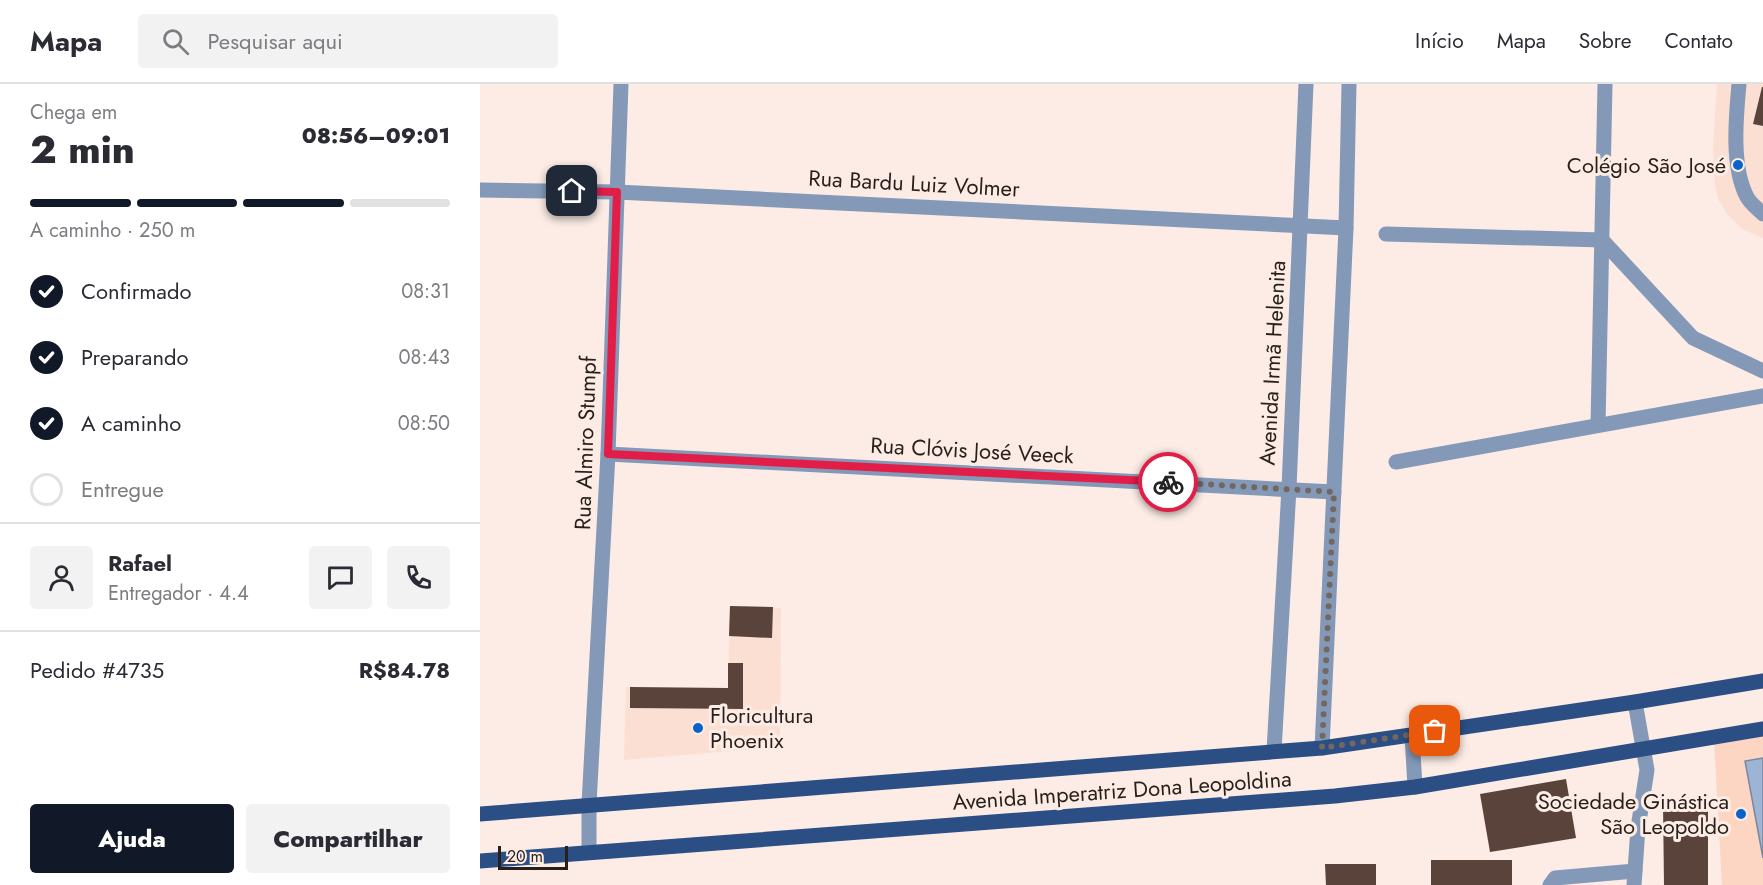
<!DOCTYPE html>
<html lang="pt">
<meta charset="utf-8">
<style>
body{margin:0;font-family:Jost,sans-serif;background:#f2f2f3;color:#2b2b33;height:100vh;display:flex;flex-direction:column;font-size:22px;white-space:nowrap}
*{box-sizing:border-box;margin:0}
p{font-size:20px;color:#7c7c81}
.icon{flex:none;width:33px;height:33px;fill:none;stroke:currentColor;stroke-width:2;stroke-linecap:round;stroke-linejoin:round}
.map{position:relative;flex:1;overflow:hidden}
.side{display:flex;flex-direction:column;background:#fff;width:480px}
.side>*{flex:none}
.scale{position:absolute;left:18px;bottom:15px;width:70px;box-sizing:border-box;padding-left:6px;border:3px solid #281f1a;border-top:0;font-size:16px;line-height:21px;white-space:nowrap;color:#281f1a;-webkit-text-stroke:4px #fcece5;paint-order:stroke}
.pin{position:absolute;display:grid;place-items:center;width:51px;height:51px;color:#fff;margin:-26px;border-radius:12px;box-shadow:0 3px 9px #0006}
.courier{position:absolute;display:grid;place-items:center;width:60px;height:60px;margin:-30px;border:4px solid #e11d48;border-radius:50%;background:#fff;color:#222;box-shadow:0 2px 8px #0007}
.overview em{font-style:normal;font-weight:800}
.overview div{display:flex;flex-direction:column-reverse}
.overview{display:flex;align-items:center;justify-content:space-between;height:102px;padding:0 30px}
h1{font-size:39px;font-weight:800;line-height:45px}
.bar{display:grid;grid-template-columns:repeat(4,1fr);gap:9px 6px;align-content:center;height:72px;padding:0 30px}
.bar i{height:8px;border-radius:4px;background:#e1e1e2}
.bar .on{background:#111827}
.bar p{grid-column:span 4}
.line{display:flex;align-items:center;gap:15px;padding:0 30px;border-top:2px solid #e1e1e2}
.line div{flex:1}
.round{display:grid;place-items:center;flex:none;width:63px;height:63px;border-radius:6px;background:#f2f2f3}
ol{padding:0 30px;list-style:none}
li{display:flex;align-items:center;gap:18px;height:66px}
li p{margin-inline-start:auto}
li .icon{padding:6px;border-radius:50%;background:#111827;color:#fff;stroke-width:4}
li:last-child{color:#7c7c81}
li i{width:33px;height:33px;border:3px solid #e1e1e2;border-radius:50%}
.button{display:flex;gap:12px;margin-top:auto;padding:12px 30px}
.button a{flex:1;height:69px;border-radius:6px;background:#111827;color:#fff;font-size:24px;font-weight:800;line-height:69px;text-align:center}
.button a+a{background:#f2f2f3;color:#2b2b33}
header{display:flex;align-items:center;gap:36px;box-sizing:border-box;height:84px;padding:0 30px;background:#fff;border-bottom:2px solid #e1e1e2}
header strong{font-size:28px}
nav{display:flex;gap:33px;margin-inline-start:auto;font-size:21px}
.search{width:420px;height:54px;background:#f2f2f3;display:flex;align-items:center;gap:15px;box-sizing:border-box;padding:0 21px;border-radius:6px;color:#7c7c81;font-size:22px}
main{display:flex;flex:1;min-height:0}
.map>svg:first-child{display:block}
.built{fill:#fbdfd3}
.green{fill:#fdd5c3}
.water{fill:#9db4d5;stroke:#7a879d;stroke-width:1.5}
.building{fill:#59433a}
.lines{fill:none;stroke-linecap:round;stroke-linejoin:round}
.minor{stroke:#8399b7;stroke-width:15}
.major{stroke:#2b4f84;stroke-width:15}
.done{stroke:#726761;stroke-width:6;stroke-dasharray:0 10.8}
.route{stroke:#e11d48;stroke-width:8}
.poi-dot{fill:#0a63cc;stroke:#fcece5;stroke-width:2}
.labels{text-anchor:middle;stroke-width:6;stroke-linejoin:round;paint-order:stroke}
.poi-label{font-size:22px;fill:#281f1a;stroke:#fcece5;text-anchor:end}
.street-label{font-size:22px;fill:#281f1a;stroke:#fcece5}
</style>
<header>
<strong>Mapa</strong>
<div class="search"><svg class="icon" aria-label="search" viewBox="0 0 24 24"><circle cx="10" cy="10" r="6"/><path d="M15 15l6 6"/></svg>Pesquisar aqui</div>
<nav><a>Início</a><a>Mapa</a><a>Sobre</a><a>Contato</a></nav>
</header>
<main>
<section class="side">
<div class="overview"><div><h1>2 min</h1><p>Chega em</p></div><em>08:56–09:01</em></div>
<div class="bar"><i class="on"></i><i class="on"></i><i class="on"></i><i></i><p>A caminho · 250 m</p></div>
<ol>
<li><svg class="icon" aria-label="check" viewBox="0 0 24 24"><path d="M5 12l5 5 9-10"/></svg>Confirmado<p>08:31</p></li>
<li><svg class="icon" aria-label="check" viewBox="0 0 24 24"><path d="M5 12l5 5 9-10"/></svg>Preparando<p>08:43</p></li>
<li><svg class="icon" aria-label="check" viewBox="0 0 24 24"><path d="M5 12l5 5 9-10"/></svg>A caminho<p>08:50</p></li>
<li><i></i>Entregue</li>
</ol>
<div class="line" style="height:108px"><a class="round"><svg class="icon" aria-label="person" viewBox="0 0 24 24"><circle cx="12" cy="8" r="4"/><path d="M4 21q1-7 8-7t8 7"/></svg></a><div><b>Rafael</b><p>Entregador · 4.4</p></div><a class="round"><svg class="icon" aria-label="chat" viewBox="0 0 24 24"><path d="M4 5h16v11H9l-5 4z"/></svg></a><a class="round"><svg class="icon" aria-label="phone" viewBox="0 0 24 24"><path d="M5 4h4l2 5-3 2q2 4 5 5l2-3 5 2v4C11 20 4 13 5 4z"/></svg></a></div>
<div class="line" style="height:78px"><div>Pedido #4735</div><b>R$84.78</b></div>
<div class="button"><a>Ajuda</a><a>Compartilhar</a></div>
</section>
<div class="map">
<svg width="1283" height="801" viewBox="0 0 1283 801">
<rect width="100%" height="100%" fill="#fcece5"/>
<g class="built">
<polygon points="1237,0 1283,0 1283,154 1262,145 1247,130 1238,115 1235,102 1233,61"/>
<polygon points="250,522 301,524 300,663 144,676 146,603 248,604"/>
</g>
<polygon class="green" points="1283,651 1283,801 1242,801 1234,658"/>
<polygon class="water" points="1283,674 1283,774 1265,677"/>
<g class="building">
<polygon points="1282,3 1283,3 1283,42 1273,40"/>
<polygon points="250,522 293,523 292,554 249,552"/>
<polygon points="248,579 263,579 263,625 150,624 150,603 248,604"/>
<polygon points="1086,695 1096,754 1010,768 1000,710"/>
<polygon points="1183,719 1228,719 1228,801 1184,801"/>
<rect x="951" y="776" width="81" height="25"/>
<polygon points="845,780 896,780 896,801 846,801"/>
</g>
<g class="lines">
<g class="minor">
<path d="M1259 0C1256 33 1251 83 1267 113 1270 119 1278 125 1283 130"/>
<polyline points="0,106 137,108 866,144"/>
<polyline points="906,150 1122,156 1213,254 1283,287"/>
<polyline points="1118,341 1125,0"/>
<polyline points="128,370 854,408"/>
<polyline points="916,378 1283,312"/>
<polyline points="932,651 935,703"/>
<polyline points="842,664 866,144 869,0"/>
<polyline points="794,667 809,404 826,0"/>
<polyline points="109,768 109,720 128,370 141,0"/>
<polyline points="1070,801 1075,794 1155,787"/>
<polyline points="1154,801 1158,744 1167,686 1155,618"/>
</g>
<g class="major">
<polyline points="0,730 842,664 1155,618 1283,597"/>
<polyline points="0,777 855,712 935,703 1283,645"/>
</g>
</g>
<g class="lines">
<polyline class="done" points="688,398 854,408 842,664 955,647"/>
<polyline class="route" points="92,107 137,108 128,370 688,398"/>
</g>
<g class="poi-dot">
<circle cx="1258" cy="81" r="6"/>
<circle cx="218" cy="644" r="6"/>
<circle cx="1261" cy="730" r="6"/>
</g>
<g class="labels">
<g class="poi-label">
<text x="1246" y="89">Colégio São José</text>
<text x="230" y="639" text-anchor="start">Floricultura<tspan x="230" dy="25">Phoenix</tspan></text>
<text x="1249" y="725">Sociedade Ginástica<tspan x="1249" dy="25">São Leopoldo</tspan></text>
</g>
<g class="street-label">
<text transform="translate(434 99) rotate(3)" y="8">Rua Bardu Luiz Volmer</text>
<text transform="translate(792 279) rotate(-87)" y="8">Avenida Irmã Helenita</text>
<text transform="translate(105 359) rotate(-88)" y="8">Rua Almiro Stumpf</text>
<text transform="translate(492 366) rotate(3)" y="8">Rua Clóvis José Veeck</text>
<text transform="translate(642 706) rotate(-4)" y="8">Avenida Imperatriz Dona Leopoldina</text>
</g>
</g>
</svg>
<div class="scale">20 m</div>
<div class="pin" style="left:955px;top:647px;background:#ea580c"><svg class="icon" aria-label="bag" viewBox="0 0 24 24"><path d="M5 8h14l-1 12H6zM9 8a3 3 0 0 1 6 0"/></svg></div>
<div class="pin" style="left:92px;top:107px;background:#1f2937"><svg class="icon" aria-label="home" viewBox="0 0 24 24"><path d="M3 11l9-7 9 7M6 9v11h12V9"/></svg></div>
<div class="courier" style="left:688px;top:398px"><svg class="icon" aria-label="bike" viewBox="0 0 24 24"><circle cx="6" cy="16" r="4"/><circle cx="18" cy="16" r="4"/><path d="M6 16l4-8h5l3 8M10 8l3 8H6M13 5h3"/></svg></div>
</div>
</main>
